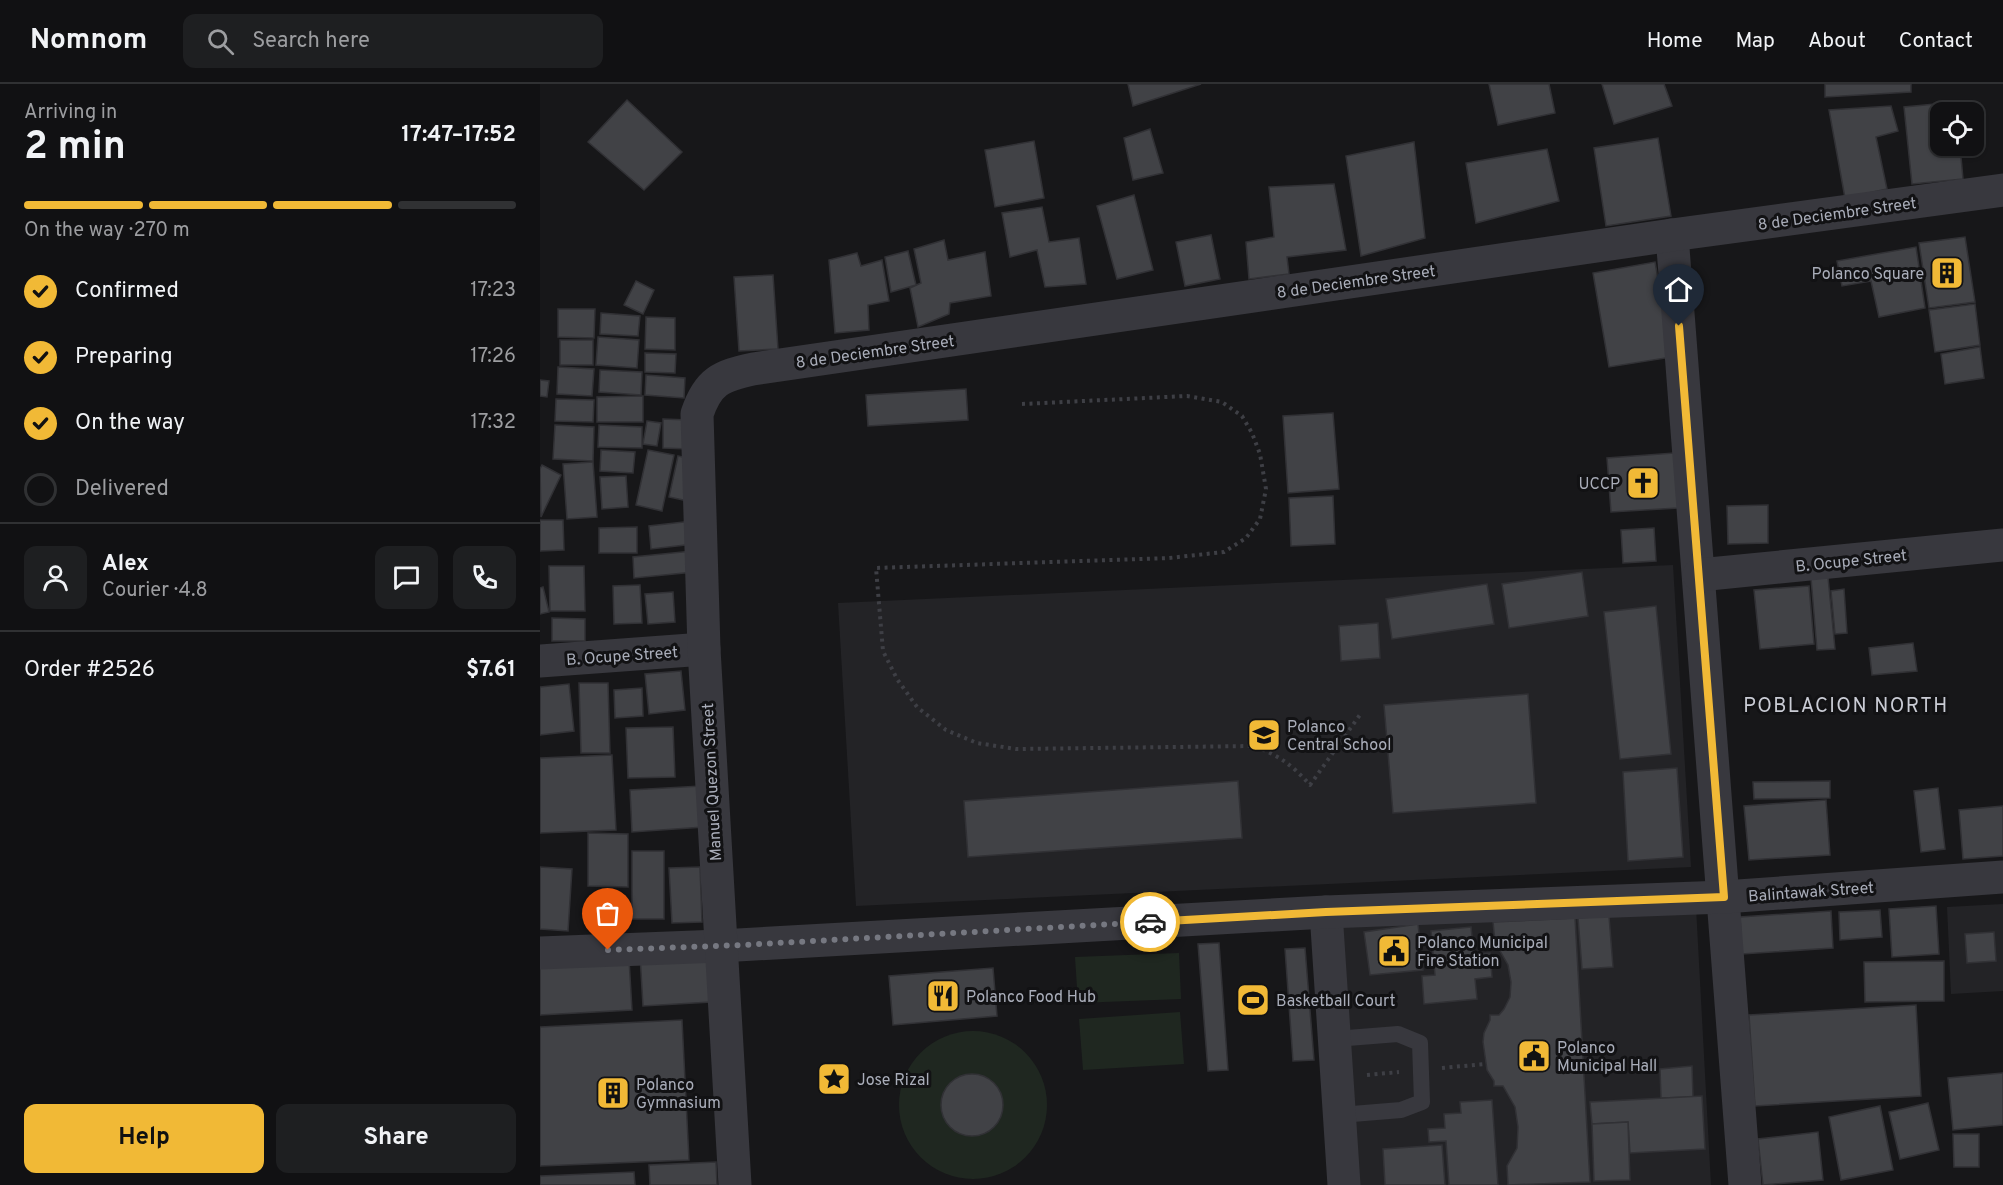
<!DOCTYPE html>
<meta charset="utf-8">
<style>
body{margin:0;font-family:Overpass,sans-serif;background:#1e1f21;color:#f1f3f6;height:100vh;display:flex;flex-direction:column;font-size:22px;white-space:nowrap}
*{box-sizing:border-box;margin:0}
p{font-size:20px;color:#9c9da0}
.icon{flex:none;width:33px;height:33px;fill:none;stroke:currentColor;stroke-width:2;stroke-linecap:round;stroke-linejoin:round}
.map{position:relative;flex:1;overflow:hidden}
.drawer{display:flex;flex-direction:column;background:#111113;width:540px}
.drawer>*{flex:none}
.controls{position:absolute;left:1390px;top:18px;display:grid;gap:12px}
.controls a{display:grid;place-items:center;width:54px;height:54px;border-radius:12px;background:#111113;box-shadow:0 2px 4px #0004,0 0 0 2px #303133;font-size:30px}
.pin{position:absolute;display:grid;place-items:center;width:51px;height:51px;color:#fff;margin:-62px -26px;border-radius:50% 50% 50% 0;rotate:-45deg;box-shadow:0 0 6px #0007}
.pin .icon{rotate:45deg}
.courier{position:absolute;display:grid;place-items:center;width:60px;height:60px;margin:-30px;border:4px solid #f1b936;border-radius:50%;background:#fff;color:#222;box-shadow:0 2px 8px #0007}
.headline em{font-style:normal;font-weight:700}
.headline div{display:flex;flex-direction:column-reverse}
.headline{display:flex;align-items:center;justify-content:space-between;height:102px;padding:0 24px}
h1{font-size:39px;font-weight:700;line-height:45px}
.bar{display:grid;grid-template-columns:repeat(4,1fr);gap:9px 6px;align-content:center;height:72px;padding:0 24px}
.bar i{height:8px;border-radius:4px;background:#303133}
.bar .selected{background:#f1b936}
.bar p{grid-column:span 4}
.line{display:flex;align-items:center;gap:15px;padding:0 24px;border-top:2px solid #303133}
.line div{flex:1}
.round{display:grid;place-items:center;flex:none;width:63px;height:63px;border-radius:12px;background:#1e1f21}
ol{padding:0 24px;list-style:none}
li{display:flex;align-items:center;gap:18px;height:66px}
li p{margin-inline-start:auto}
li .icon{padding:6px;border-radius:50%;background:#f1b936;color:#111;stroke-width:4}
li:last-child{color:#9c9da0}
li i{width:33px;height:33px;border:3px solid #303133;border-radius:50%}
.action{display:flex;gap:12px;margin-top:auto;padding:12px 24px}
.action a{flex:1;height:69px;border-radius:12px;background:#f1b936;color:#111;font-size:24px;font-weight:700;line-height:69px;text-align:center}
.action a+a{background:#1e1f21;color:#f1f3f6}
header{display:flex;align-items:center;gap:36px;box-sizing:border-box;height:84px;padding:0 30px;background:#111113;border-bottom:2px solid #303133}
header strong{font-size:28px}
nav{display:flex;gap:33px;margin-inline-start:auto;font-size:21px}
.search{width:420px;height:54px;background:#1e1f21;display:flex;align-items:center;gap:15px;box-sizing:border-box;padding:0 21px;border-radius:12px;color:#9c9da0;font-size:22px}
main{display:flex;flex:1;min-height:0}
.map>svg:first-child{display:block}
.built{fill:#232326}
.green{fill:#1f2720}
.building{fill:#414246;stroke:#313135;stroke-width:1.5}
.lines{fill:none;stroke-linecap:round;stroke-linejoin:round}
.path{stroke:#3e3f45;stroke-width:4;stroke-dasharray:3 4.5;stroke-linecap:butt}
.lane{stroke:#38383e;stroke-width:16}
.street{stroke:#38383e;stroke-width:33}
.done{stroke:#767881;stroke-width:6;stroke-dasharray:0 10.8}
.route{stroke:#f1b936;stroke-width:8}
.labels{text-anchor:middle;stroke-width:6;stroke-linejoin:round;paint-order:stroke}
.street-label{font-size:16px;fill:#a9adb9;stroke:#121214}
.poi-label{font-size:16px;fill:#a9adb9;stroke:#121214;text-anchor:start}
.quarter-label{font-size:20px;letter-spacing:1.5px;fill:#caccd5;stroke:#121214}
</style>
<header>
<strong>Nomnom</strong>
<div class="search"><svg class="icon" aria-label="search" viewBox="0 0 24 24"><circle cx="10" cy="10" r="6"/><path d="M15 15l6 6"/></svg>Search here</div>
<nav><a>Home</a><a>Map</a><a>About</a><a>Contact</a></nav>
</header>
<main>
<section class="drawer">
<div class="headline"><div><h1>2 min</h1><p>Arriving in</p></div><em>17:47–17:52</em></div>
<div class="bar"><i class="selected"></i><i class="selected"></i><i class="selected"></i><i></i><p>On the way · 270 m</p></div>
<ol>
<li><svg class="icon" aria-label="check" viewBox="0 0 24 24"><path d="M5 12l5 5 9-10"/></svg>Confirmed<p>17:23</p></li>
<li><svg class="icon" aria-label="check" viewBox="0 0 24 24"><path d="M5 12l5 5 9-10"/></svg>Preparing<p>17:26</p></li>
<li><svg class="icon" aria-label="check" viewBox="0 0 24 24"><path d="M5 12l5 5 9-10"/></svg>On the way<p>17:32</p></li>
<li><i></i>Delivered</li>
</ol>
<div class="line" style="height:108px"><a class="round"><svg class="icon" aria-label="person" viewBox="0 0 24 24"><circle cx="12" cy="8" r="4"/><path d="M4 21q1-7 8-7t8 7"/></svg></a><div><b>Alex</b><p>Courier · 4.8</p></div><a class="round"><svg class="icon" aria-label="chat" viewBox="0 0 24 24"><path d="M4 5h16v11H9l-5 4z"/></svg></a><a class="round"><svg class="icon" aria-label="phone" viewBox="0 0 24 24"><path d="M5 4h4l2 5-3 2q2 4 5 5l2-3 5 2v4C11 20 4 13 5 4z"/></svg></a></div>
<div class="line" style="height:78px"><div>Order #2526</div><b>$7.61</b></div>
<div class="action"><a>Help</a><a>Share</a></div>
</section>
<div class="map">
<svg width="1463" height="1101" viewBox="0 0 1463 1101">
<rect width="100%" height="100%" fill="#171719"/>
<g class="built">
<polygon points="1133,481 1151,783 316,822 298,519"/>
<polygon points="1463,820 1463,907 1411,910 1407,823"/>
<polygon points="1156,823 1171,1101 818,1101 801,839"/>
</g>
<g class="green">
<polygon points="639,869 641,915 538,919 535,873"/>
<polygon points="640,928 644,980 543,986 539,935"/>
<circle cx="433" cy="1021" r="74"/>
</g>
<g class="building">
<polygon points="588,0 661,0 593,22"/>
<polygon points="949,0 1009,0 1015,29 958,41"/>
<polygon points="1062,0 1124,0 1132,22 1074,40"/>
<polygon points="1285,0 1371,0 1371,8 1285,13"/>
<polygon points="87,16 142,68 104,106 48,58"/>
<polygon points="1416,18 1417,28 1401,28 1401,62 1420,62 1423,95 1372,100 1364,23"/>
<polygon points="1351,22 1358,47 1336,53 1347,105 1305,114 1289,26"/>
<polygon points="610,45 623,89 593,96 584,54"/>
<polygon points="1118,54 1131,132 1066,142 1054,64"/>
<polygon points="494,57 504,114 455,123 445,66"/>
<polygon points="874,58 885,154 821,172 806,72"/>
<polygon points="1007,65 1019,117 936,139 926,79"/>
<polygon points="794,100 806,166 747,173 749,190 709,195 706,158 734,153 729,103"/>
<polygon points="594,111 613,186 577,195 557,122"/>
<polygon points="502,123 509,158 539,154 546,200 505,203 497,166 470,173 462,129"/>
<polygon points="671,151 680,195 645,202 636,158"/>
<polygon points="1425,153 1435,218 1389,224 1379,159"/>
<polygon points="404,156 408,176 445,168 451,212 410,219 409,230 378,243 370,204 381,199 374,165"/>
<polygon points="1376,163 1385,224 1339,233 1331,197 1302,202 1297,177"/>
<polygon points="368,167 376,201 351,208 345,173"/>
<polygon points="317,169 321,182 342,176 349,217 328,221 329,246 295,249 289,176"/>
<polygon points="1115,178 1132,273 1069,283 1053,189"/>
<polygon points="233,191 238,265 199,267 194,193"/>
<polygon points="96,197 114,206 103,230 84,221"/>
<polygon points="1435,220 1440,261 1395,268 1389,226"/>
<polygon points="18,225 55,225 54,254 18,253"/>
<polygon points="61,229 100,232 98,252 60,250"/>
<polygon points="106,233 135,234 135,266 105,265"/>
<polygon points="58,253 99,256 97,284 56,281"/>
<rect x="20" y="256" width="33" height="25"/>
<polygon points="1440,263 1444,294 1405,300 1401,270"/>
<polygon points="105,269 136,270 135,289 105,288"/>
<polygon points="18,283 54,285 52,312 17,310"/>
<polygon points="60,286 102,288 101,311 59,308"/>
<polygon points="106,291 145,294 144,314 105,311"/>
<polygon points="0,296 9,297 7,313 0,312"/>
<polygon points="426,305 428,336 328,342 326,311"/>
<polygon points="103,312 103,338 57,338 57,313"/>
<polygon points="16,315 54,316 53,338 15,337"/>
<polygon points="793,329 799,405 748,409 743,332"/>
<polygon points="123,335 149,336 148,365 123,364"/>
<polygon points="107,337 121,339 117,362 103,360"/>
<polygon points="15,341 54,343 53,377 13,375"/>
<polygon points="59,341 102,343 102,364 58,363"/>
<polygon points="61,366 95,368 93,389 60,387"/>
<polygon points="108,366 134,371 122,427 96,421"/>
<polygon points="1134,369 1138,424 1071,428 1067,374"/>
<polygon points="138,372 157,376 148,417 129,413"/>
<polygon points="53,378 57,433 27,435 23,380"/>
<polygon points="2,381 21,391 1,433 0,385"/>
<polygon points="86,392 88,423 62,425 60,393"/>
<polygon points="793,412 795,460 751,462 749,414"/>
<polygon points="1228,421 1228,459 1188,460 1187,422"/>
<polygon points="0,436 23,436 24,466 0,467"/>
<polygon points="152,437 154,460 111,465 109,442"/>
<polygon points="97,443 97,469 59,469 59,444"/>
<polygon points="1114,444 1116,477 1083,479 1081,446"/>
<polygon points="152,467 154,488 94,494 93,473"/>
<polygon points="9,482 44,482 45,527 10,527"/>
<polygon points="1042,488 1048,532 969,544 962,500"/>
<polygon points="1288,493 1295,565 1277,566 1271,494"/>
<polygon points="947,500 954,540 852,555 846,515"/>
<polygon points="100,501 102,539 74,540 73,502"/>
<polygon points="1269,502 1274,560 1220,565 1214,506"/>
<polygon points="3,503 9,528 0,530 0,504"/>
<polygon points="1304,505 1307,549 1295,550 1291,507"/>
<polygon points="133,508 135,538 108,540 105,510"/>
<polygon points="1116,522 1131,670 1080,675 1064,528"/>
<polygon points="12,534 45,535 45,557 12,557"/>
<polygon points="838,539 840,574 801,577 799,542"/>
<polygon points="1373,559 1377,587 1332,591 1329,564"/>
<polygon points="141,587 145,626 109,630 105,590"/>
<polygon points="39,599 68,599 70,669 41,669"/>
<polygon points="29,600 34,647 0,651 0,603"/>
<polygon points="102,604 103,632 75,634 74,606"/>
<polygon points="988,610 996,719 853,729 844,621"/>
<polygon points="133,643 135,693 88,694 86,644"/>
<polygon points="72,671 76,746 0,749 0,674"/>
<polygon points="1137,684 1143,773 1088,777 1083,688"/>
<polygon points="698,697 702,754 428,773 424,717"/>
<polygon points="1290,697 1290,714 1214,715 1213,698"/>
<polygon points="161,702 164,743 92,748 90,706"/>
<polygon points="1398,704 1405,765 1381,768 1374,707"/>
<polygon points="1286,716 1290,771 1209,776 1204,722"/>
<polygon points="1463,722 1463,772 1423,775 1419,726"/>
<polygon points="48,749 88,750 88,803 48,802"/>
<rect x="92" y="767" width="32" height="68"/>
<polygon points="0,783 32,785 28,847 0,845"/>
<polygon points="160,783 162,838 132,839 129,784"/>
<polygon points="1396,822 1399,870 1352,873 1349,825"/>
<polygon points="1340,826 1342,853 1300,856 1299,828"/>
<polygon points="1291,827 1293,864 1202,870 1200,833"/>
<polygon points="1069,832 1073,883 1042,885 1038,834"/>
<polygon points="1035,834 1050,1098 968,1101 967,1082 977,1064 978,1043 975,1023 963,1002 954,1002 954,997 947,986 943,958 944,949 950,936 950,931 959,931 964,925 970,913 971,898 968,881 955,858 953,838"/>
<polygon points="878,840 883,886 830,891 824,848"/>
<polygon points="931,843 934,870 950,869 952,893 935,895 937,915 884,920 882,892 895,891 891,847"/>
<polygon points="1454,848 1456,877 1427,879 1425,850"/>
<polygon points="679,859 688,986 668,987 658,860"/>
<polygon points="765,864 774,976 753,977 745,865"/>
<polygon points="168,866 171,918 103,922 100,871"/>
<polygon points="89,875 92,926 0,931 0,880"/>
<polygon points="1404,877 1404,917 1325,918 1324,878"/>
<polygon points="453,884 457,932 353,941 349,892"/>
<polygon points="1376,921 1381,1012 1215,1022 1209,931"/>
<polygon points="142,936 149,1076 0,1082 0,943"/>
<polygon points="1152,982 1153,1013 1121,1014 1120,985"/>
<polygon points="1463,989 1463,1041 1413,1046 1408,994"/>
<circle cx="432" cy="1021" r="31"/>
<polygon points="1162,1012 1165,1065 1090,1069 1088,1038 1052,1040 1050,1018"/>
<polygon points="952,1016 958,1101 909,1101 906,1057 889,1058 888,1045 905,1044 904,1030 921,1029 920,1018"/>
<polygon points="1388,1019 1399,1066 1360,1075 1349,1028"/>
<polygon points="1340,1022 1353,1086 1301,1096 1289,1033"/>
<polygon points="1088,1038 1090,1096 1054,1097 1052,1040"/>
<polygon points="1278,1048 1283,1096 1223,1101 1218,1055"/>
<polygon points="1413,1050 1439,1050 1439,1083 1414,1083"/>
<polygon points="902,1061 905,1101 845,1101 843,1065"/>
<polygon points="176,1078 177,1101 110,1101 109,1081"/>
<polygon points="94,1088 95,1101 0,1101 0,1092"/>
</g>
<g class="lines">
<g class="path">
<path d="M482 320 647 312 682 318 702 332 712 349 720 370 726 405 720 435 706 454 684 468 629 474 336 484 343 567 357 595 377 623 406 646 437 659 476 665 713 662C739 671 752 681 770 701L822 628"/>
<polyline points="902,984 945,980"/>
<polyline points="827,991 859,988"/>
</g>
<polyline class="lane" points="795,955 858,950 880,959 882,1018 861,1026 800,1031"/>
<g class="street">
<polyline points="1132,151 1205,1101"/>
<polyline points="1159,491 1463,461"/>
<polyline points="0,577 164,565"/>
<polyline points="786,828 804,1101"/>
<polyline points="0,869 180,862 786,828 1184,813 1463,793"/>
<path d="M195 1101 164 565 157 330C168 297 181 292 213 285L1132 151 1463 106"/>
</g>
</g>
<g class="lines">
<polyline class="done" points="68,866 203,861 610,838"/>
<polyline class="route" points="610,838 786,828 1184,813 1139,242"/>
</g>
<defs>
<g id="building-square" transform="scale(1.725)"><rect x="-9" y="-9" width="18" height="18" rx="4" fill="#f1b936" stroke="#121214"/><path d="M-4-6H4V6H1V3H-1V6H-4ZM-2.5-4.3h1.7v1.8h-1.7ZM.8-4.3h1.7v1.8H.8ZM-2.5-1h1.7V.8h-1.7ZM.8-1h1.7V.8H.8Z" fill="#111"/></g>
<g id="church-square" transform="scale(1.725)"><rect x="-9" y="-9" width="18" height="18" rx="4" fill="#f1b936" stroke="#121214"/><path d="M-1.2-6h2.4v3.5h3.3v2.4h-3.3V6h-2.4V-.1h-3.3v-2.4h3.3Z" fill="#111"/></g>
<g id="school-square" transform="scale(1.725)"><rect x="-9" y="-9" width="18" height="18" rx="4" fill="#f1b936" stroke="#121214"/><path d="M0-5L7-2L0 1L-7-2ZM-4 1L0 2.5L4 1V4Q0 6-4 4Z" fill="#111"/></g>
<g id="civic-square" transform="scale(1.725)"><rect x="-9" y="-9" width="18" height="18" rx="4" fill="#f1b936" stroke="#121214"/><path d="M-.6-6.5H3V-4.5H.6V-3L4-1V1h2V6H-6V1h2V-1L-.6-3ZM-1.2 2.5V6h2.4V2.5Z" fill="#111"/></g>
<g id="restaurant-square" transform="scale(1.725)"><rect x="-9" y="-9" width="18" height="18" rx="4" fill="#f1b936" stroke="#121214"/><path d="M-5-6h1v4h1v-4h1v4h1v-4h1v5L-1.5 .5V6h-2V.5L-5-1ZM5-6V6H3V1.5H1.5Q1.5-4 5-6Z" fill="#111"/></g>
<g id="stadium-square" transform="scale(1.725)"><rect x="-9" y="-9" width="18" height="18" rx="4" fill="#f1b936" stroke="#121214"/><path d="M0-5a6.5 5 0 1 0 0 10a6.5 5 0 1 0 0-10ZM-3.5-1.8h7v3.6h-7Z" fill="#111"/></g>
<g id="sight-square" transform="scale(1.725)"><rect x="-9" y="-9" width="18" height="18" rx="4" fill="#f1b936" stroke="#121214"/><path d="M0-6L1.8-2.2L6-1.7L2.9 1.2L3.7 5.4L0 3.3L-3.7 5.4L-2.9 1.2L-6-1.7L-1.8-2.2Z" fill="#111"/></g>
</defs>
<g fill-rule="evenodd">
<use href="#building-square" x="1407" y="189"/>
<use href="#church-square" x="1103" y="399"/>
<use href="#school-square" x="724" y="651"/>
<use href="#civic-square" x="854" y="867"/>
<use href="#restaurant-square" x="403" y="912"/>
<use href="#stadium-square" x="713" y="916"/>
<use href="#civic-square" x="994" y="972"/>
<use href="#sight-square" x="294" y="995"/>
<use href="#building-square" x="73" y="1009"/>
</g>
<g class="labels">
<g class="street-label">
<text transform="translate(1297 129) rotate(-8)" y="6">8 de Deciembre Street</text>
<text transform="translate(816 197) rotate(-8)" y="6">8 de Deciembre Street</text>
<text transform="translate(335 267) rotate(-8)" y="6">8 de Deciembre Street</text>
<text transform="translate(1311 476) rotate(-6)" y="6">B. Ocupe Street</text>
<text transform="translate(82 571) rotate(-4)" y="6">B. Ocupe Street</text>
<text transform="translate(171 698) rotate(-93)" y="6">Manuel Quezon Street</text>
<text transform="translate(1271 807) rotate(-4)" y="6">Balintawak Street</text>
</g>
<g class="poi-label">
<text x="1384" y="195" text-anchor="end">Polanco Square</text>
<text x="1080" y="405" text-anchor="end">UCCP</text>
<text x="747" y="648">Polanco<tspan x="747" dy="18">Central School</tspan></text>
<text x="877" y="864">Polanco Municipal<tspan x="877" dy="18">Fire Station</tspan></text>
<text x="426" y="918">Polanco Food Hub</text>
<text x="736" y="922">Basketball Court</text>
<text x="1017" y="969">Polanco<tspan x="1017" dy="18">Municipal Hall</tspan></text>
<text x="317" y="1001">Jose Rizal</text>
<text x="96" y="1006">Polanco<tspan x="96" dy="18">Gymnasium</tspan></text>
</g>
<g class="quarter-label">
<text x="1306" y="628">POBLACION NORTH</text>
</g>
</g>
</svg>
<div class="controls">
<a><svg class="icon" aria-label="locate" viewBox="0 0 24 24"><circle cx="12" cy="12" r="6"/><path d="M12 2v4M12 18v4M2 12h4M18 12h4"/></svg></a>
</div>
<div class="pin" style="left:68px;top:866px;background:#ea580c"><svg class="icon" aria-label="bag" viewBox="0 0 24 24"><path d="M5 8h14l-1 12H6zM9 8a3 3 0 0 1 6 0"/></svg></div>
<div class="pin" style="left:1139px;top:242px;background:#1f2937"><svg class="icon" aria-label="home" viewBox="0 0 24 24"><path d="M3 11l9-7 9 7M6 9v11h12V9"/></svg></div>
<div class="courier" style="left:610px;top:838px"><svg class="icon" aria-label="car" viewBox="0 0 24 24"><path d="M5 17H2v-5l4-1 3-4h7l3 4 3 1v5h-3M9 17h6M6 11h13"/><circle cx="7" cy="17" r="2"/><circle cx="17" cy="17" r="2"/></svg></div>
</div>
</main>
